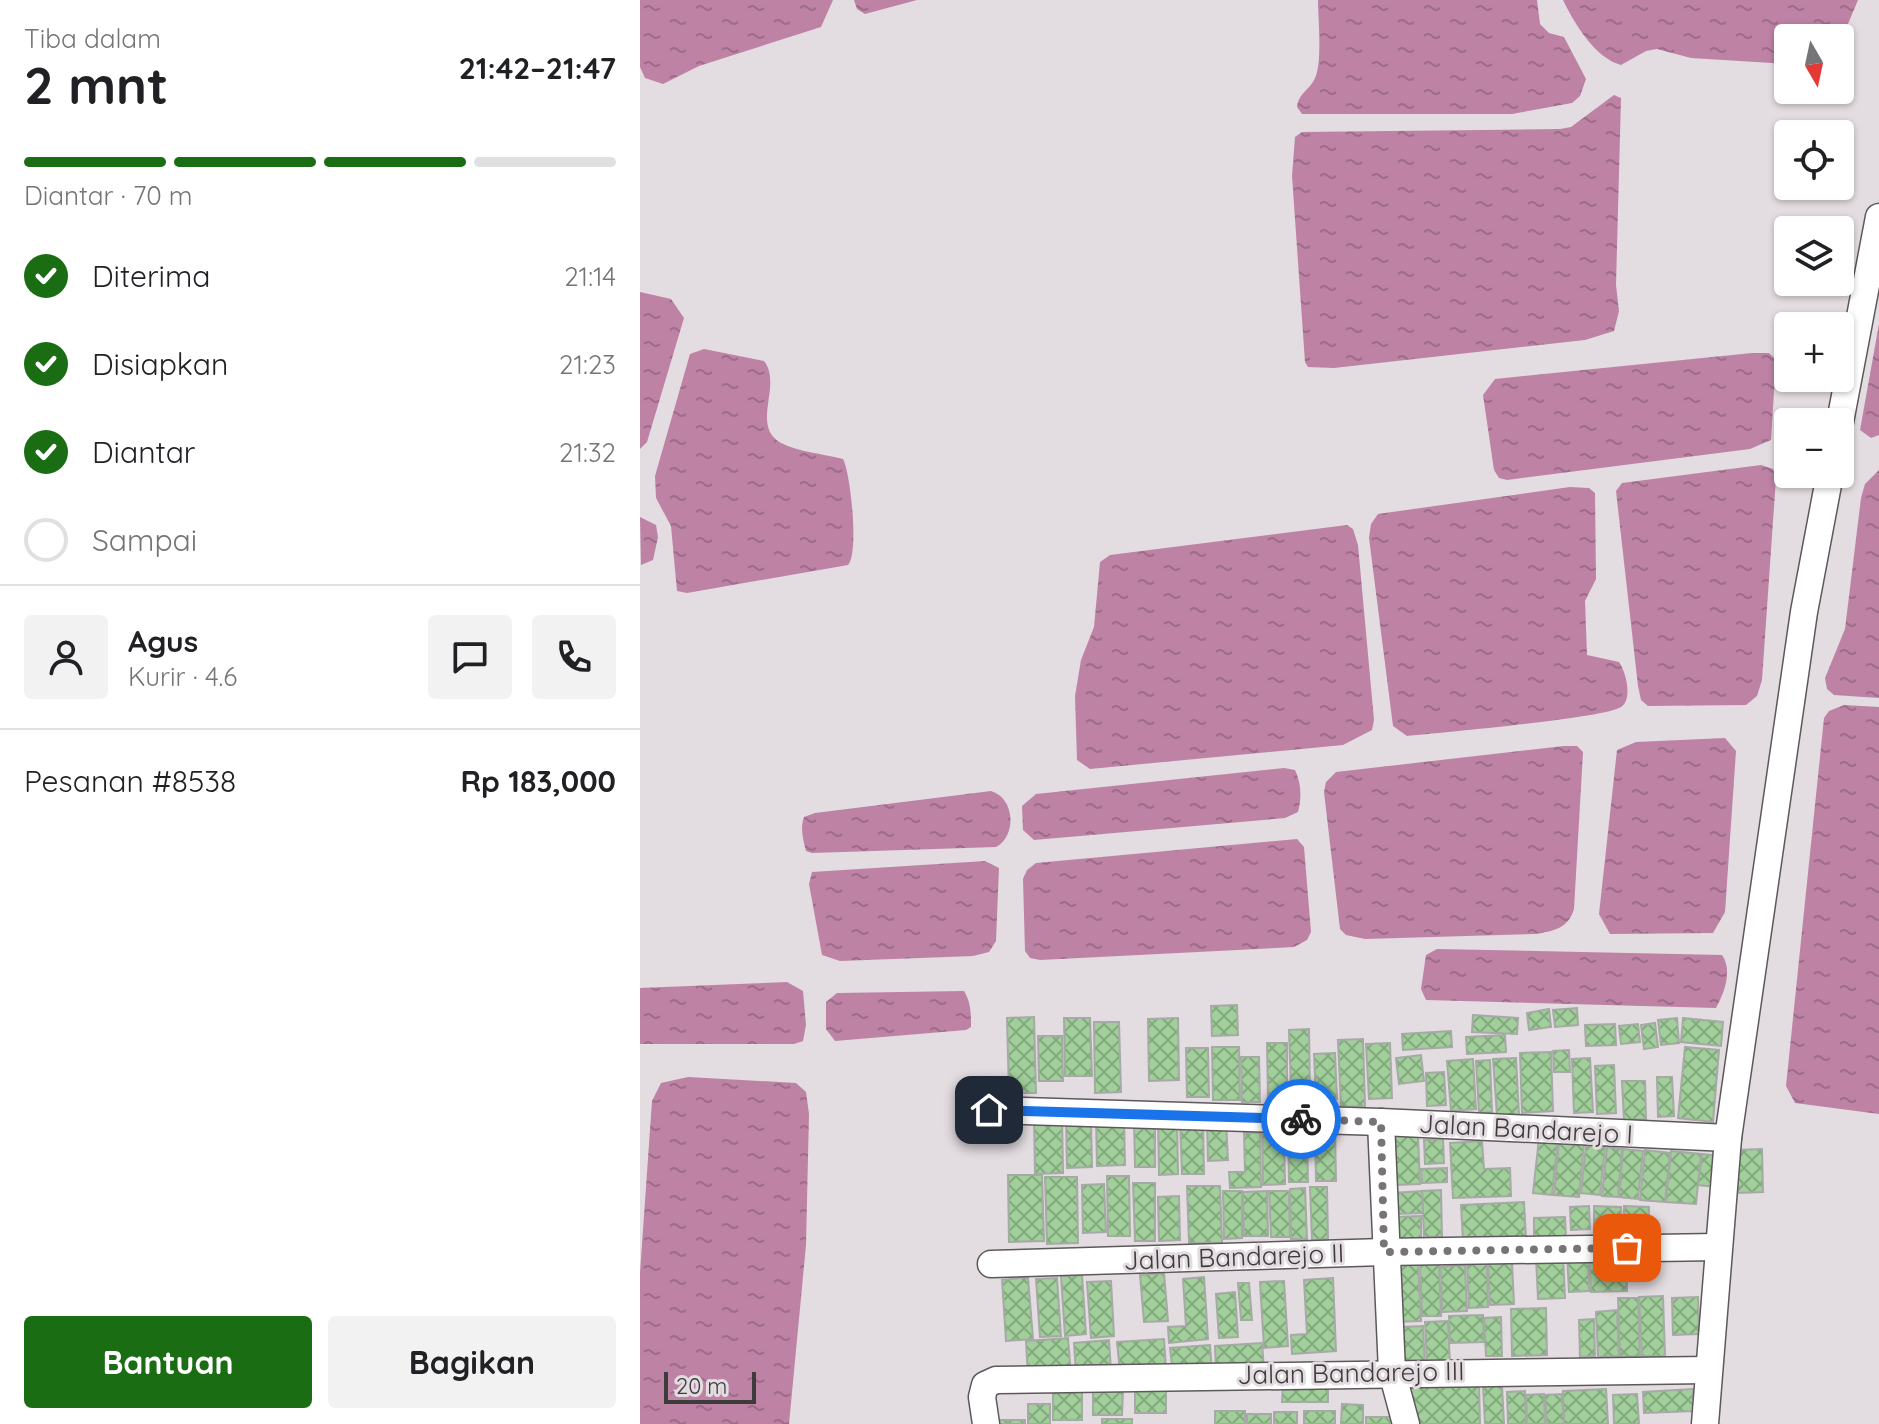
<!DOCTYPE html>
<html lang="id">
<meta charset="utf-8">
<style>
body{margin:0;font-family:Quicksand,sans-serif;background:#f2f2f2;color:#202124;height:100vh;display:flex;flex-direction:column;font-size:30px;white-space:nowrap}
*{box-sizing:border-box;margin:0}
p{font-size:26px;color:#757577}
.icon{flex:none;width:44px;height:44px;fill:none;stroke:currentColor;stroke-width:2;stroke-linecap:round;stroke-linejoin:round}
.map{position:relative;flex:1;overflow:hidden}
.panel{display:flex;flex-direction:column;background:#fff;width:640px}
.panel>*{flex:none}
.needle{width:52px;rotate:171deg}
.tools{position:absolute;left:1134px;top:24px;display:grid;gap:16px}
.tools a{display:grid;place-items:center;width:80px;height:80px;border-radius:8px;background:#fff;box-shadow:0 2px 6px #0004;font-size:40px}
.scale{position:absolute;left:24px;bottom:20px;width:92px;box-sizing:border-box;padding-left:8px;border:4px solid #3e3b3c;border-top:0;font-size:22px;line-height:28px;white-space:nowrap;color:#3e3b3c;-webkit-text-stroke:6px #e3dce0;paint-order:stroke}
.pin{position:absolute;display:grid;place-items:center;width:68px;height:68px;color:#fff;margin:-34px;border-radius:16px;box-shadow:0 4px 12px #0006}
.courier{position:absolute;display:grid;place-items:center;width:80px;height:80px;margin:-40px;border:6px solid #1a73e8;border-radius:50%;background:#fff;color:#222;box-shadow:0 2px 10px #0007}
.overview em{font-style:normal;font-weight:700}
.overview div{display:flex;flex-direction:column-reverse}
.overview{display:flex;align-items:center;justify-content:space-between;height:136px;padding:0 24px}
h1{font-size:52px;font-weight:700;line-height:60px}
.bar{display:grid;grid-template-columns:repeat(4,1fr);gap:12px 8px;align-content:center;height:96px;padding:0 24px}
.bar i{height:10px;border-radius:6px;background:#e0e0e0}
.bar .selected{background:#1b6d13}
.bar p{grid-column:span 4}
.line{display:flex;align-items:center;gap:20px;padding:0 24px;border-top:2px solid #e0e0e0}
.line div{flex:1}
.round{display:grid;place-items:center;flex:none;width:84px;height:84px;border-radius:8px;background:#f2f2f2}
ol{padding:0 24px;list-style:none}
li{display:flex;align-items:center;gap:24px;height:88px}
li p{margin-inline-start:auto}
li .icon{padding:8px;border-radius:50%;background:#1b6d13;color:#fff;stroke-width:4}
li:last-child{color:#757577}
li i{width:44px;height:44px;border:4px solid #e0e0e0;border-radius:50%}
.button{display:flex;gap:16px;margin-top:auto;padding:16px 24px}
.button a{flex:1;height:92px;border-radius:8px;background:#1b6d13;color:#fff;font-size:32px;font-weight:700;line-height:92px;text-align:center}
.button a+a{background:#f2f2f2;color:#202124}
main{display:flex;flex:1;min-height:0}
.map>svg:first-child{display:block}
.water{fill:url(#water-ripples)}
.building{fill:url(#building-cross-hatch);stroke:#a5aaa5;stroke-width:2}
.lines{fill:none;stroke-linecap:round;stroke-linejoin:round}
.minor-casing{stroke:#5e585b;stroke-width:29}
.minor{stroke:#fff;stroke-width:26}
.done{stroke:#787375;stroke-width:8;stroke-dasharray:0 14.4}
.route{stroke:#1a73e8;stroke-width:10}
.labels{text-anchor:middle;stroke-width:6;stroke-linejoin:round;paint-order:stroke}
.street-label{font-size:26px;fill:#3e3b3c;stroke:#e3dce0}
</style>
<main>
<section class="panel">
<div class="overview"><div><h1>2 mnt</h1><p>Tiba dalam</p></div><em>21:42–21:47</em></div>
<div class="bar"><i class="selected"></i><i class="selected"></i><i class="selected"></i><i></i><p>Diantar · 70 m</p></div>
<ol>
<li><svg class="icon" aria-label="check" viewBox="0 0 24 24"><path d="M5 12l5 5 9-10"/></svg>Diterima<p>21:14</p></li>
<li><svg class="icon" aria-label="check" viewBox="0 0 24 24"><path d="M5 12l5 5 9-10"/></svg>Disiapkan<p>21:23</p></li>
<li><svg class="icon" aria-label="check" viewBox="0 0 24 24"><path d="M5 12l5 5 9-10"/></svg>Diantar<p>21:32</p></li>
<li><i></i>Sampai</li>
</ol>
<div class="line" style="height:144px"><a class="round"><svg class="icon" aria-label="person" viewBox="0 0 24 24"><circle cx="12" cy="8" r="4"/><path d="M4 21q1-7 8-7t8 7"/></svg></a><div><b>Agus</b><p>Kurir · 4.6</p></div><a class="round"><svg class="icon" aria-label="chat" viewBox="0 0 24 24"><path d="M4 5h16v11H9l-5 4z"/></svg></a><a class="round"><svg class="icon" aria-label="phone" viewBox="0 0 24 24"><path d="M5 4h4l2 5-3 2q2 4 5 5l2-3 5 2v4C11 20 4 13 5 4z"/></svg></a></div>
<div class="line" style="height:104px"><div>Pesanan #8538</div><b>Rp 183,000</b></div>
<div class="button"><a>Bantuan</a><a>Bagikan</a></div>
</section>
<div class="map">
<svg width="1239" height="1424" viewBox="0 0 1239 1424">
<defs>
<pattern id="water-ripples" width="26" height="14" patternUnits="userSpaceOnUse" patternTransform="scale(2)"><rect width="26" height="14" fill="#be82a5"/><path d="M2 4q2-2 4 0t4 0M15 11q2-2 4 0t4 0" fill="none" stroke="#9c6c88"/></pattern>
<pattern id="building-cross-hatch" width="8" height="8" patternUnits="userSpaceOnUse" patternTransform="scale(2)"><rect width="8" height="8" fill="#a0cf9a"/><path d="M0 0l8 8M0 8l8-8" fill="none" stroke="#84a97f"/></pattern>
</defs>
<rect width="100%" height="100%" fill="#e3dce0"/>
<g class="water">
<polygon points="0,0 193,0 181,27 59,66 23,84 5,78 0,67"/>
<polygon points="214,0 277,0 225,14 217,9"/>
<path d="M678 0H897L900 24 909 33 924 37 946 79 940 96 932 103 872 114H662L657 107C659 93 668 91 674 80 683 65 678 18 678 0Z"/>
<path d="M923 0H1218L1200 43V38H1148V64L1051 58 1017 49 1006 51 981 65C955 58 934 23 923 0Z"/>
<polygon points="974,95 981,98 976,285 979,311 974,331 945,340 694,368 668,367 665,362 652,176 655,137 662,132 920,129 931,127"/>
<polygon points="0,292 31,299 44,318 7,442 0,449"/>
<polygon points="1239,324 1239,435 1231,438 1220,430"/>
<path d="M64 349 124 361C143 385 110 426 141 443 158 452 184 454 203 459 211 474 219 554 208 565L47 593 37 591 31 526 16 498 15 476 50 354Z"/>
<polygon points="1112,353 1129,353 1136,360 1131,440 1110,449 867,480 859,478 854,470 843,395 855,379"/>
<polygon points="1121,465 1133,469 1136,478 1122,680 1117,696 1106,705 1008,706 1001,700 998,686 976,491 982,483"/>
<polygon points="1239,470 1239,698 1194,695 1187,689 1185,678 1205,629 1221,498 1225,484"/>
<path d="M930 487 949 488 955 493 956 579 945 601 947 655 979 662C986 672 993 699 981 707 966 718 798 733 767 736L753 726 729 538 731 524 738 514Z"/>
<polygon points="0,517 16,525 18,537 13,560 1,565"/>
<polygon points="707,525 713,529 718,545 734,720 732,730 703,745 450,769 437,760 435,696 441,660 454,627 460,562 470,555"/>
<polygon points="1204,705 1239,707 1239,1114 1155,1103 1146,1086 1184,718 1189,711"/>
<polygon points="1085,738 1096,751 1085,912 1073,933 970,934 959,914 977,750 996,742"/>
<path d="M924 746H937L943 752 934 909C928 929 913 931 895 934L725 939 706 935 700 929 684 792 686 782 696 772Z"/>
<path d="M644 768 655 770C661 782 662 798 658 812L645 818 394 840 383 830 382 806 396 794Z"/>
<path d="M351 791C375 798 377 836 356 847L172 853 166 851C163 840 160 827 164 817L175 813Z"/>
<polygon points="657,839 664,847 671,932 667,940 654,947 400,960 390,958 385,951 383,879 387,870 396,863"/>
<polygon points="345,861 359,868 356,941 349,952 333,956 200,961 182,955 169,884 172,872"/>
<path d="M797 949 1082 955C1093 971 1084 993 1076 1008L786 1000 781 989 786 955Z"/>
<polygon points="147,982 163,991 166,1025 163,1041 154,1044 0,1044 0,988"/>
<path d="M324 991C331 1002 331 1015 331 1027L326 1030 195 1041 186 1029V1002L197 993Z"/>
<polygon points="48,1077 156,1083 166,1092 169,1114 166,1245 149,1424 0,1424 0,1273 12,1101 21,1083"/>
</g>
<g class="building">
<polygon points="597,1005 598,1035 572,1036 571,1006"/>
<polygon points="937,1008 938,1025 915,1027 913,1010"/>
<polygon points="909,1009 911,1027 889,1030 887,1013"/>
<polygon points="833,1015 878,1018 877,1034 832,1032"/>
<polygon points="394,1017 396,1093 369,1093 367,1018"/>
<polygon points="424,1018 450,1018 452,1076 425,1076"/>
<polygon points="538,1018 539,1080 509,1081 508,1019"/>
<polygon points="1037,1018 1039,1043 1021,1045 1018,1020"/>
<polygon points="1043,1018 1083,1022 1081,1046 1041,1042"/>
<polygon points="454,1022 479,1022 481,1092 455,1093"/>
<polygon points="1015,1023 1018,1047 1004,1049 1001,1025"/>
<polygon points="975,1024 976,1045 946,1046 945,1025"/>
<polygon points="998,1024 1000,1042 981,1044 979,1026"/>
<polygon points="669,1029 670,1092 651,1092 649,1030"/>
<polygon points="811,1031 812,1047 763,1050 762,1034"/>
<polygon points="865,1035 866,1052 827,1054 826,1037"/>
<polygon points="398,1036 422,1036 423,1081 399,1081"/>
<polygon points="723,1039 725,1106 701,1107 698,1040"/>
<polygon points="627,1043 647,1043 647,1097 628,1097"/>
<polygon points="750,1043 752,1098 729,1099 726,1044"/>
<polygon points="572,1047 599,1047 600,1100 573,1100"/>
<polygon points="1045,1047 1079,1050 1073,1122 1038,1118"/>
<polygon points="546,1048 568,1048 569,1097 547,1097"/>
<polygon points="929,1050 930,1072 914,1072 913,1051"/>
<polygon points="911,1052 913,1111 882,1113 880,1053"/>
<polygon points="695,1053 697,1099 676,1099 674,1054"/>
<polygon points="781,1055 784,1081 759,1084 756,1058"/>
<polygon points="601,1057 619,1057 620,1102 602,1102"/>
<polygon points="876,1058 879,1115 857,1116 853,1059"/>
<polygon points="950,1058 953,1112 934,1113 932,1059"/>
<polygon points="833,1059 836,1109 811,1111 807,1061"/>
<polygon points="850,1060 852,1112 839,1113 836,1061"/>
<polygon points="974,1065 976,1113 957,1114 955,1066"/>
<polygon points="804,1072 806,1105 787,1106 786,1073"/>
<polygon points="1017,1077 1032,1077 1034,1116 1018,1117"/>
<polygon points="982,1081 1005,1081 1006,1119 984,1120"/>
<polygon points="422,1115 423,1173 395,1174 394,1116"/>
<polygon points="484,1117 485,1165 457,1166 456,1118"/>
<polygon points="494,1119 515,1119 515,1167 495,1167"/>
<polygon points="537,1119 538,1174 519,1175 518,1120"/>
<polygon points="426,1120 451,1120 452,1167 427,1168"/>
<polygon points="586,1121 588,1160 568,1161 567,1122"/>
<polygon points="540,1122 563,1122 564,1174 542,1174"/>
<polygon points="622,1127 644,1127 645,1184 623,1185"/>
<polygon points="667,1127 668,1182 649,1182 648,1128"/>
<polygon points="695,1130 696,1181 676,1181 675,1131"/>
<polygon points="604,1133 620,1133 621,1187 590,1188 589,1172 605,1172"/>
<polygon points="778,1134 780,1184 755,1185 753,1135"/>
<polygon points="899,1138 918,1140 912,1195 893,1193"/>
<polygon points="803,1139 804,1163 785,1164 784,1140"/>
<polygon points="842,1141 844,1169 870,1168 871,1196 813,1198 810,1143"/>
<polygon points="919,1141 944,1143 939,1197 914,1195"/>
<polygon points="946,1145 965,1147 960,1195 941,1193"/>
<polygon points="967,1147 982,1149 978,1197 962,1196"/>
<polygon points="983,1149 1003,1151 998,1199 979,1197"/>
<polygon points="1122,1149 1123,1192 1098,1193 1097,1150"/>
<polygon points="1005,1150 1030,1153 1025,1202 1000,1200"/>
<polygon points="1031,1151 1061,1154 1056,1204 1026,1202"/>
<polygon points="1062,1154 1079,1156 1076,1187 1058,1185"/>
<polygon points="807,1168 807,1182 782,1183 781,1169"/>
<polygon points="368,1175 402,1175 404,1241 369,1242"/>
<polygon points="467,1176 489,1176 490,1236 468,1236"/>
<polygon points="405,1177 437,1177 438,1243 407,1244"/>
<polygon points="493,1183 515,1183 515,1241 495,1241"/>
<polygon points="464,1184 466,1232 443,1233 442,1185"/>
<polygon points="547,1186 580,1186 582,1243 549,1243"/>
<polygon points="670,1187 687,1187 688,1239 672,1240"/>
<polygon points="665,1188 667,1239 651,1239 650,1189"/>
<polygon points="801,1190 802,1237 784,1237 782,1191"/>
<polygon points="583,1191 602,1191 602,1238 584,1239"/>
<polygon points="627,1191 628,1236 604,1236 603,1192"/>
<polygon points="629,1191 649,1191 650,1237 631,1237"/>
<polygon points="782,1191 783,1213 754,1214 753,1193"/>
<polygon points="539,1196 540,1240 519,1241 518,1197"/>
<polygon points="884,1202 886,1239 823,1241 821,1205"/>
<polygon points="949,1206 950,1229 931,1230 930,1207"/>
<polygon points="954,1206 981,1207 980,1237 954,1237"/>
<polygon points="984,1206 1009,1207 1008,1238 983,1237"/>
<polygon points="781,1216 781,1240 755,1241 754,1217"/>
<polygon points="925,1217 926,1240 894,1241 894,1218"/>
<polygon points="986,1252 987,1291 951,1292 949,1253"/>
<polygon points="948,1253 949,1291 929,1292 927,1254"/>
<polygon points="923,1256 925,1298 898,1299 896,1257"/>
<polygon points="778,1261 781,1321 754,1322 752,1263"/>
<polygon points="847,1261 848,1307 829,1308 827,1262"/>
<polygon points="799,1262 801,1316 782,1316 780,1263"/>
<polygon points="848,1263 872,1263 874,1304 850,1305"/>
<polygon points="825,1265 827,1311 802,1312 801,1267"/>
<polygon points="524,1273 528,1321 504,1322 500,1275"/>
<polygon points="442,1275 446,1334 425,1336 421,1276"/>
<polygon points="388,1277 393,1339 366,1341 362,1280"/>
<polygon points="564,1277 568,1339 529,1343 528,1327 546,1326 543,1279"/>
<polygon points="417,1278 421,1336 400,1337 396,1279"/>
<polygon points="693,1278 696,1351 652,1354 651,1335 667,1334 664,1280"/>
<polygon points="471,1281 474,1336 451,1338 447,1282"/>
<polygon points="644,1281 648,1346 624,1348 620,1282"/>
<polygon points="598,1283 609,1283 612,1320 601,1320"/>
<polygon points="595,1292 598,1337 579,1338 576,1294"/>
<polygon points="1023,1296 1025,1356 1002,1356 999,1297"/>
<polygon points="1058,1297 1059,1334 1033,1335 1032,1298"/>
<polygon points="978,1298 998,1298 1000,1356 980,1357"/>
<polygon points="906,1308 907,1355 872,1356 871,1309"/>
<polygon points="977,1310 979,1356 958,1357 956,1312"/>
<polygon points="843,1315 844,1342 810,1343 809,1316"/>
<polygon points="861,1317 862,1356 846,1356 844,1318"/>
<polygon points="954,1319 955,1356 940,1357 939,1320"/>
<polygon points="808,1321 810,1364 787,1365 785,1322"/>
<polygon points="783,1326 785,1367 762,1368 761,1327"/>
<polygon points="428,1338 431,1375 388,1378 386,1341"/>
<polygon points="524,1339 526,1369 480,1372 477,1342"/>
<polygon points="469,1340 471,1372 436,1374 434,1343"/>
<polygon points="622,1343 624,1370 576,1373 575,1346"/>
<polygon points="570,1345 572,1372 533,1375 530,1348"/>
<polygon points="643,1381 688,1381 688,1402 642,1402"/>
<polygon points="839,1383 840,1424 771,1424 771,1384"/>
<polygon points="843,1386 862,1386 864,1424 845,1424"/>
<rect x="495" y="1387" width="31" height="26"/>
<polygon points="966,1389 968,1424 924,1424 923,1391"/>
<polygon points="1053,1389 1054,1411 1004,1413 1003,1392"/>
<rect x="413" y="1390" width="29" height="30"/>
<polygon points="453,1391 483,1391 482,1415 453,1415"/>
<polygon points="885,1391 886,1424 868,1424 867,1392"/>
<polygon points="904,1394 905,1424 887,1424 886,1395"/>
<polygon points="922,1394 924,1424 907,1424 905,1395"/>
<polygon points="997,1394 999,1424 974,1424 973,1395"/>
<rect x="388" y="1404" width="22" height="20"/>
<polygon points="702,1404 723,1405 723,1424 701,1424"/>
<rect x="575" y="1411" width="30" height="13"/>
<rect x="664" y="1411" width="31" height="13"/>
<rect x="634" y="1412" width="23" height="12"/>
<rect x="607" y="1414" width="24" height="10"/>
<rect x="726" y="1417" width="27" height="7"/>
<rect x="462" y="1419" width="30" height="5"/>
<rect x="356" y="1420" width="29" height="4"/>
</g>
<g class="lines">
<g class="minor-casing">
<g id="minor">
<polyline points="1200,422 1239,217"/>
<polyline points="349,1110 741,1122 1088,1138"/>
<polyline points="741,1122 752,1372 766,1424"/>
<polyline points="351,1264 744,1252 1078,1247"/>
<polyline points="346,1424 342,1397 345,1385 356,1380 1067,1370"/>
<polyline points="1065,1424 1088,1138 1164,612 1190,474"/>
</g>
</g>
<use href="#minor" class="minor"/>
</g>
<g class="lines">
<polyline class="done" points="661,1119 741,1122 744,1252 987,1248"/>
<polyline class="route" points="349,1110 661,1119"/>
</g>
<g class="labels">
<g class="street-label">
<text transform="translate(886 1129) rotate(3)" y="9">Jalan Bandarejo I</text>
<text transform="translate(594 1257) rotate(-2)" y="9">Jalan Bandarejo II</text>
<text transform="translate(711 1373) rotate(-1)" y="9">Jalan Bandarejo III</text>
</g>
</g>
</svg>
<div class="tools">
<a><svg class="needle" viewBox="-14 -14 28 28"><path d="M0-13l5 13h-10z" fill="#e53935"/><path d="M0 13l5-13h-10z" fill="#757577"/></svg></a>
<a><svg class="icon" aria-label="locate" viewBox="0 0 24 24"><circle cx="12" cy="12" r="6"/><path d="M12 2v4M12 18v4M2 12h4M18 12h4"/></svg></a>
<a><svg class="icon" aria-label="layers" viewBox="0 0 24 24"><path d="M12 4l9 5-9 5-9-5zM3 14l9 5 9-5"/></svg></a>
<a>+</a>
<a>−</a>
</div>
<div class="scale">20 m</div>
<div class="pin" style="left:987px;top:1248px;background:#ea580c"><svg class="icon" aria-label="bag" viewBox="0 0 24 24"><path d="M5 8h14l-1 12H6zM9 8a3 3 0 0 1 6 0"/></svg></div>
<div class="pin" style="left:349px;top:1110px;background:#1f2937"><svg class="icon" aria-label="home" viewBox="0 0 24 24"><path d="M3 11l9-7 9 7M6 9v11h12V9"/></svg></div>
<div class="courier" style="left:661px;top:1119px"><svg class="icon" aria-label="bike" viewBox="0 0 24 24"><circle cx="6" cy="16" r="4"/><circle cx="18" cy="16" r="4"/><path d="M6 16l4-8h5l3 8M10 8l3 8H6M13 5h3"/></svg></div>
</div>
</main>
